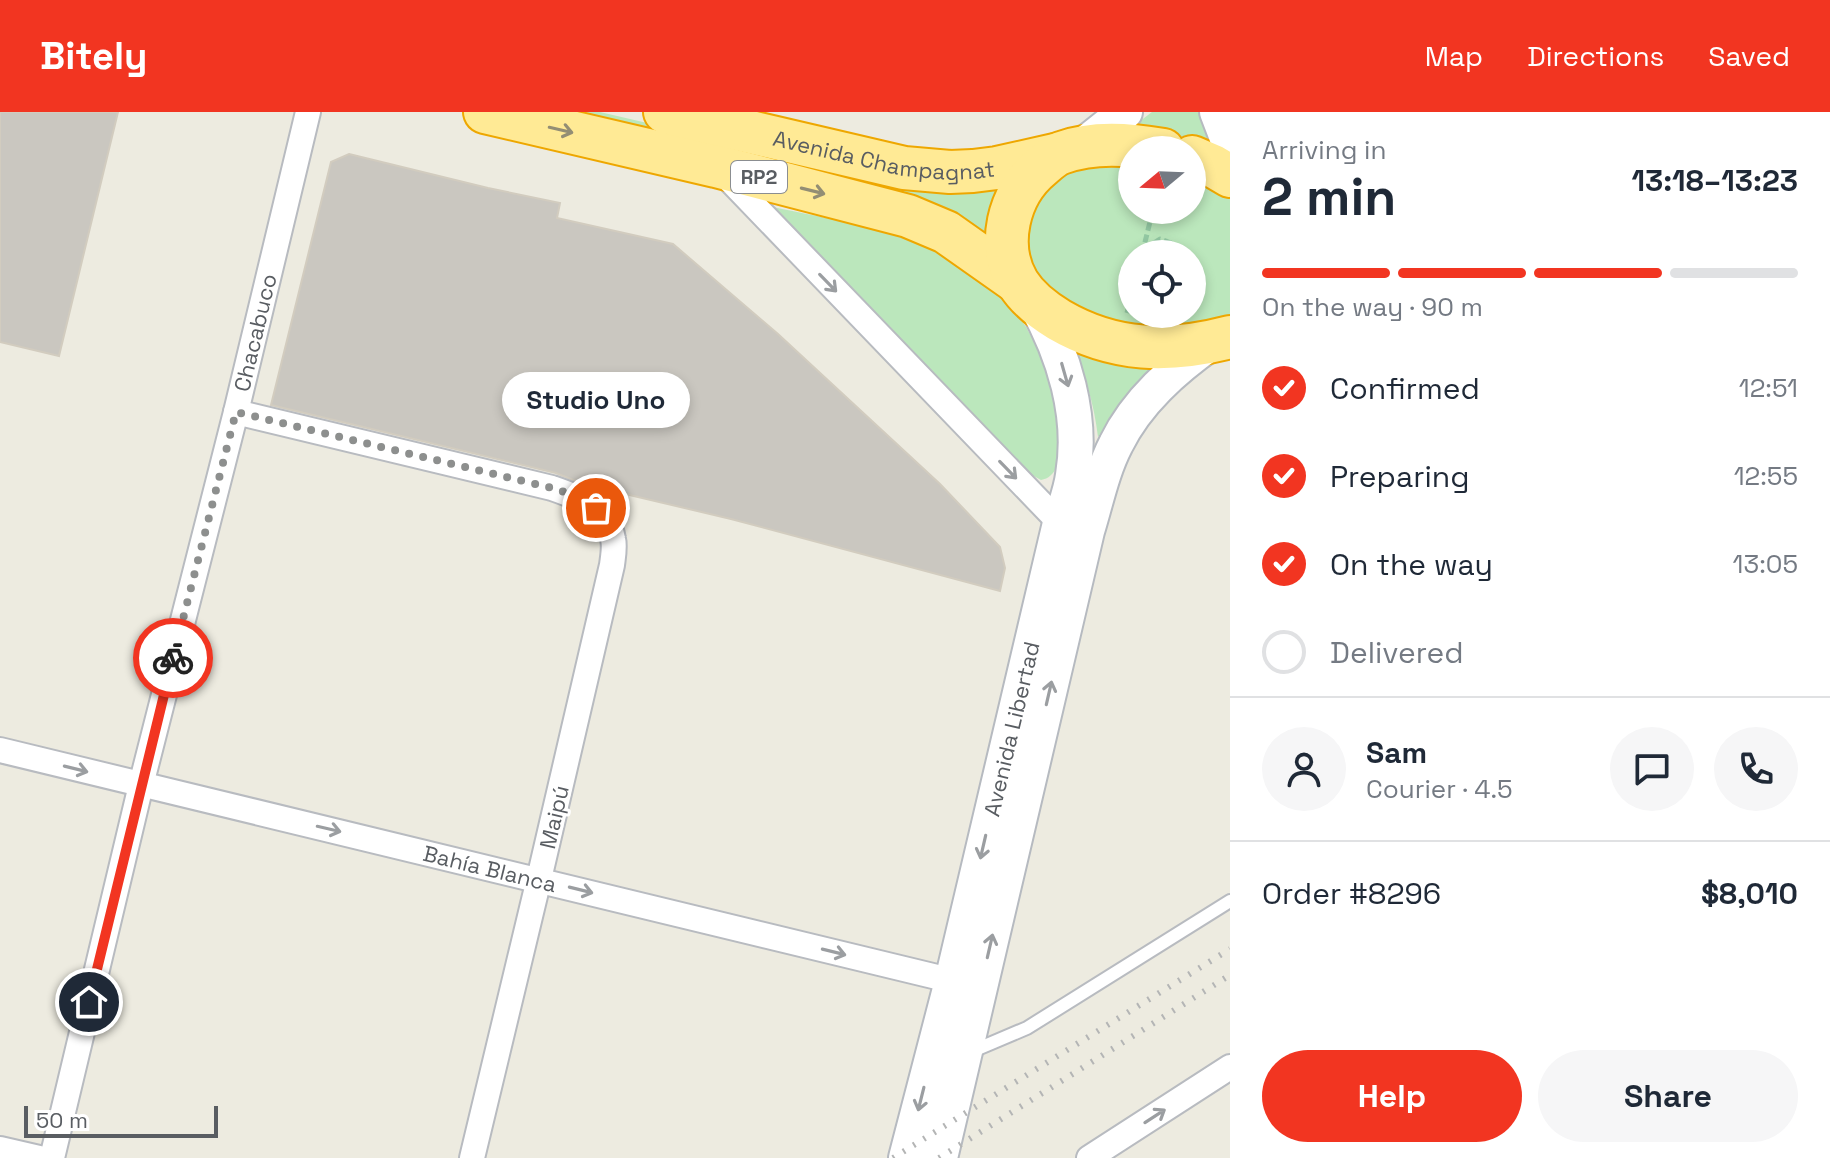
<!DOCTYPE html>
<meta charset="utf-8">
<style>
body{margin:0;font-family:"Space Grotesk",sans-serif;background:#f6f6f7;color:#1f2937;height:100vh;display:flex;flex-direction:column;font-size:30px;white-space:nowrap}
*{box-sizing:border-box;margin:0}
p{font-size:26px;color:#747a83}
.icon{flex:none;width:44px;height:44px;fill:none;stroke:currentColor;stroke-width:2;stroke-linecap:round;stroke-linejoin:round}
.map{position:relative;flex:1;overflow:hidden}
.details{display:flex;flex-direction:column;background:#fff;width:600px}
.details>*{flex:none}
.needle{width:52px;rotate:251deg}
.buttons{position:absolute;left:1118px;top:24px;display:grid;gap:16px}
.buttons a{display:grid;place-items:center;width:88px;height:88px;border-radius:50%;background:#fff;box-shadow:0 4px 12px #0003;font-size:40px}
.scale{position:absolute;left:24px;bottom:20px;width:194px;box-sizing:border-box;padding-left:8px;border:4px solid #595d62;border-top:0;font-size:22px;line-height:28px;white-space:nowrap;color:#595d62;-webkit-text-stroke:6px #fff;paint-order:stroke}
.pin{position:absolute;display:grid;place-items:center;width:68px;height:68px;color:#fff;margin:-34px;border:4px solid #fff;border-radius:50%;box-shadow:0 2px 8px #0007}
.courier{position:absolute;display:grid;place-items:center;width:80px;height:80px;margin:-40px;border:6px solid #f23521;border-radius:50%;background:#fff;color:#222;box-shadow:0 2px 10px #0007}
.bubble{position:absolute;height:56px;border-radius:28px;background:#fff;box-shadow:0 4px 12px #0003;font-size:26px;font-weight:600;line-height:56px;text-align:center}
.head em{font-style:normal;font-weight:600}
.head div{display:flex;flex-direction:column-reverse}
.head{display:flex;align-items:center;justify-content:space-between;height:136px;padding:0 32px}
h1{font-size:52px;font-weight:600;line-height:60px}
.bar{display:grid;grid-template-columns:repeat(4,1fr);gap:12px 8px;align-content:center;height:96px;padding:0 32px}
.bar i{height:10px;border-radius:6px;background:#e0e1e3}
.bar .selected{background:#f23521}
.bar p{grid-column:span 4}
.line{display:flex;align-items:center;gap:20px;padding:0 32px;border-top:2px solid #e0e1e3}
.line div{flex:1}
.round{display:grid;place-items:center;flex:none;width:84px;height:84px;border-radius:42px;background:#f6f6f7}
ol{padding:0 32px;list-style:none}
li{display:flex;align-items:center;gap:24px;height:88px}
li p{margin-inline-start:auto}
li .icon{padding:8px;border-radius:50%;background:#f23521;color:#fff;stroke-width:4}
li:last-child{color:#747a83}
li i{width:44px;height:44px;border:4px solid #e0e1e3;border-radius:50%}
.action{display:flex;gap:16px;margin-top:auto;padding:16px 32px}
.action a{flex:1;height:92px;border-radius:48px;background:#f23521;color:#fff;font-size:32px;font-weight:600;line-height:92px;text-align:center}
.action a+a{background:#f6f6f7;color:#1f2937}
header{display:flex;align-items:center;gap:48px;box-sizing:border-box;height:112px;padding:0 40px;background:#f23521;color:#fff}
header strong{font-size:38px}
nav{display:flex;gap:44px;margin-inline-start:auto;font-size:28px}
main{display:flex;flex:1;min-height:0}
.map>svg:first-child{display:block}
.green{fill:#bbe7bc;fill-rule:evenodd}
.building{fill:#cac7c0;stroke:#d2ccbf;stroke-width:2}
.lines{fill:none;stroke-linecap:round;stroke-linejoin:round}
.service-casing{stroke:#b8bbc0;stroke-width:16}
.minor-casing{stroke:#b8bbc0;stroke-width:28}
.secondary-casing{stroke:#b6bac0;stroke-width:38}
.trunk-casing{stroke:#eea700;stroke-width:46}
.path{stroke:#93c8a3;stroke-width:5;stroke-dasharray:8 4;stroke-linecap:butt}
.service{stroke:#fff;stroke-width:12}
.minor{stroke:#fff;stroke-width:24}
.secondary{stroke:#fff;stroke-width:34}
.trunk{stroke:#ffea95;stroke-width:42}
.rail{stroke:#b4b5b5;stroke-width:6;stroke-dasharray:2 10;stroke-linecap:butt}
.oneway{stroke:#938e74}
.oneway2{stroke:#9b9ea1}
.done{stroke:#8d8f8e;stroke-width:8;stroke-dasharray:0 14.4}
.route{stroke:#f23521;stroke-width:10}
.labels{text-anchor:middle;stroke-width:6;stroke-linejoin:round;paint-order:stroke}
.shield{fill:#fff;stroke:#8b8e91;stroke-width:2}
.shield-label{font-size:20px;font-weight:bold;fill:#595d62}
.street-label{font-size:22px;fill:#595d62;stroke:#fff}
</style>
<header>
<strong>Bitely</strong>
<nav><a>Map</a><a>Directions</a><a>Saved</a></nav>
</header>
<main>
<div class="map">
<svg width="1230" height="1046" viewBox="0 0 1230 1046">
<rect width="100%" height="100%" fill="#edebe0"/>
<g class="green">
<polygon points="535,0 600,0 891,68 1005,74 992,131"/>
<polygon points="1152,0 1202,0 1214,37 1179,23 1131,16"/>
<path d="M1132 48V98H1192V60L1230 82V207L1194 221 1088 207 1036 166 1026 139 1028 108 1046 76 1061 64 1082 54ZM1132 142H1192V202H1132Z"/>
<path d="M773 95C828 107 886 115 938 139 947 143 955 150 963 155 972 161 981 166 989 172 1035 211 1053 265 1060 323 1062 339 1060 365 1041 368L1032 363Z"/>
<path d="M1068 230 1160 254 1122 291 1098 325C1094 291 1085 260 1068 230Z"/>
</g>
<g class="building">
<polygon points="0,0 118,0 59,244 0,230"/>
<polygon points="349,42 488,76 560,91 557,106 673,132 778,222 940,372 1000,435 1005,456 1000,479 731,407 583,372 556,361 271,293 331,50"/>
</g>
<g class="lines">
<g class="service-casing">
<polyline id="service" points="968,941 1027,916 1230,789"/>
</g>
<g class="minor-casing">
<g id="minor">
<polyline points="723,61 1060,411"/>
<path d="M236 300 552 376C578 385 608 395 613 427 615 435 613 445 612 453L539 767 472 1046"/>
<path id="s1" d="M0 638 966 872"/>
<polyline points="0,1037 39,1046"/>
<path id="s2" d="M52 1046 141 673 236 300 308 0"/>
<polyline points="1089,1046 1230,955"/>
</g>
</g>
<g class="secondary-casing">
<g id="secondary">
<polyline points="1217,0 1230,34"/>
<polyline points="1081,35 1125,0"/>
<path id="s3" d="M906 1046 952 869 1060 411C1064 396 1071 379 1073 363 1083 304 1064 242 1035 191"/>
<path d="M940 1046 1087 419C1096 390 1102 359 1116 332 1137 289 1174 257 1212 230"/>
</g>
</g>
<g class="trunk-casing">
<g id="trunk">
<polyline points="485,0 716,54 908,104 946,120 1017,170"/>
<path id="s4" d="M665 0 904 56 950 60 973 59 997 56 1055 43"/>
<path d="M1163 38C1129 32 1094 29 1061 41 1053 44 1047 50 1041 55 1008 82 996 134 1018 171 1028 187 1044 199 1059 208 1114 240 1169 241 1230 225"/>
<polyline points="1192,45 1213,54 1230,64"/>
</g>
</g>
<g class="path">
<polyline points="1142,142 1153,98"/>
<polyline points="1150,142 1151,133 1160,127 1171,131 1173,142"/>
<polyline points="1127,201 1132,182"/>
</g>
<use href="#service" class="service"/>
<use href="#minor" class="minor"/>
<use href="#secondary" class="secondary"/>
<use href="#trunk" class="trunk"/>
<g class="rail">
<polyline points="893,1046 1230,837"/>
<polyline points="939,1046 1230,863"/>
</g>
</g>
<defs><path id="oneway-shaft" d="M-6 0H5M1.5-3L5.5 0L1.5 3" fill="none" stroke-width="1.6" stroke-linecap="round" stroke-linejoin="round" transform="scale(2)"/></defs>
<g class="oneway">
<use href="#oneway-shaft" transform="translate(561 18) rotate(13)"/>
<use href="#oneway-shaft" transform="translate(813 79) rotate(14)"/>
</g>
<g class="oneway2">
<use href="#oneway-shaft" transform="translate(828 171) rotate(46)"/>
<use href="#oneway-shaft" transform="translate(1065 263) rotate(74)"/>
<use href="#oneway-shaft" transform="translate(1008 358) rotate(46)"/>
<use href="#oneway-shaft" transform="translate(1049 581) rotate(-77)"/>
<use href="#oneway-shaft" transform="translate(76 657) rotate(14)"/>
<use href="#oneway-shaft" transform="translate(329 717) rotate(13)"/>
<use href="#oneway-shaft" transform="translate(983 735) rotate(103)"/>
<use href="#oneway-shaft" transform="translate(581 778) rotate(14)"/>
<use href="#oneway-shaft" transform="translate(990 834) rotate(-77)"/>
<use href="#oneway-shaft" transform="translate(834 840) rotate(14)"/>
<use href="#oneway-shaft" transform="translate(921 987) rotate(104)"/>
<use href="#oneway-shaft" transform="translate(1155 1004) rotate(-33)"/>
</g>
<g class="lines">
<polyline class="done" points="173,546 236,300 552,376 579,385 596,396"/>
<polyline class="route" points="89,890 173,546"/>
</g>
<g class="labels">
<rect class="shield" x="731" y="49" width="56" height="32" rx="6"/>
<g class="shield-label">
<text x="759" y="72">RP2</text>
</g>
<g class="street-label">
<text dy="8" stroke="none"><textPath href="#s4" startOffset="224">Avenida Champagnat</textPath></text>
<text dy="8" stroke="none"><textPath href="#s2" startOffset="850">Chacabuco</textPath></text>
<text dy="8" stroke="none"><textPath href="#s3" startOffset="442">Avenida Libertad</textPath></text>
<text transform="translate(554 705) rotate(-77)" y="8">Maipú</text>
<text dy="8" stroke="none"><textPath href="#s1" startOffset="504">Bahía Blanca</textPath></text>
</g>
</g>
</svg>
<div class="buttons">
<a><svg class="needle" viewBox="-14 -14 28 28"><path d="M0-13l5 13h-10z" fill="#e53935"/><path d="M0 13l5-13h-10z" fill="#747a83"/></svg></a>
<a><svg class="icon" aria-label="locate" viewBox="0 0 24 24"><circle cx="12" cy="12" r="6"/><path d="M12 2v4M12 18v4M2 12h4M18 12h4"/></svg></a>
</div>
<div class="scale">50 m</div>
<div class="pin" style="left:596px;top:396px;background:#ea580c"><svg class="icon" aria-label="bag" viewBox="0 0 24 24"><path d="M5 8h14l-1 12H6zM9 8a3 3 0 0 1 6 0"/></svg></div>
<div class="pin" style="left:89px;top:890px;background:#1f2937"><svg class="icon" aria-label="home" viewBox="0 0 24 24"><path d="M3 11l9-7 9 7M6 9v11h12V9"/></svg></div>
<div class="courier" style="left:173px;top:546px"><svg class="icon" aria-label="bike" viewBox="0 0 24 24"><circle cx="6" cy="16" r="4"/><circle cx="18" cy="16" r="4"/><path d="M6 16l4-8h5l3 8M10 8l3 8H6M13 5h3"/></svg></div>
<div class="bubble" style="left:502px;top:260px;width:188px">Studio Uno</div>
</div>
<section class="details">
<div class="head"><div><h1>2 min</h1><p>Arriving in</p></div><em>13:18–13:23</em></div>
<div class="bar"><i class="selected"></i><i class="selected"></i><i class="selected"></i><i></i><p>On the way · 90 m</p></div>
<ol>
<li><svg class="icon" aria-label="check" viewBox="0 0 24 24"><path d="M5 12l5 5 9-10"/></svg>Confirmed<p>12:51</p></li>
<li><svg class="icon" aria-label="check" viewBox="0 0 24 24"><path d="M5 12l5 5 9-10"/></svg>Preparing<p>12:55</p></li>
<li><svg class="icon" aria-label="check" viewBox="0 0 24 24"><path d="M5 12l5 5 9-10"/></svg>On the way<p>13:05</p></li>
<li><i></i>Delivered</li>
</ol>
<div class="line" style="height:144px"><a class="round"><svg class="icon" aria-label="person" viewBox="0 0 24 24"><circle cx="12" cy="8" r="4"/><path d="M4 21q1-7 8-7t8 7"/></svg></a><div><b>Sam</b><p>Courier · 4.5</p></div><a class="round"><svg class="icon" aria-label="chat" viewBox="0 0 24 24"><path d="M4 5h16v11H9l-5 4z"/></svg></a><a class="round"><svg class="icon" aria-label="phone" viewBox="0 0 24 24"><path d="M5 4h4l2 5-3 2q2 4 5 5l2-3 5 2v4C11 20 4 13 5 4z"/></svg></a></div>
<div class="line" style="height:104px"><div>Order #8296</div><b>$8,010</b></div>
<div class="action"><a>Help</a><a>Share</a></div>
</section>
</main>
